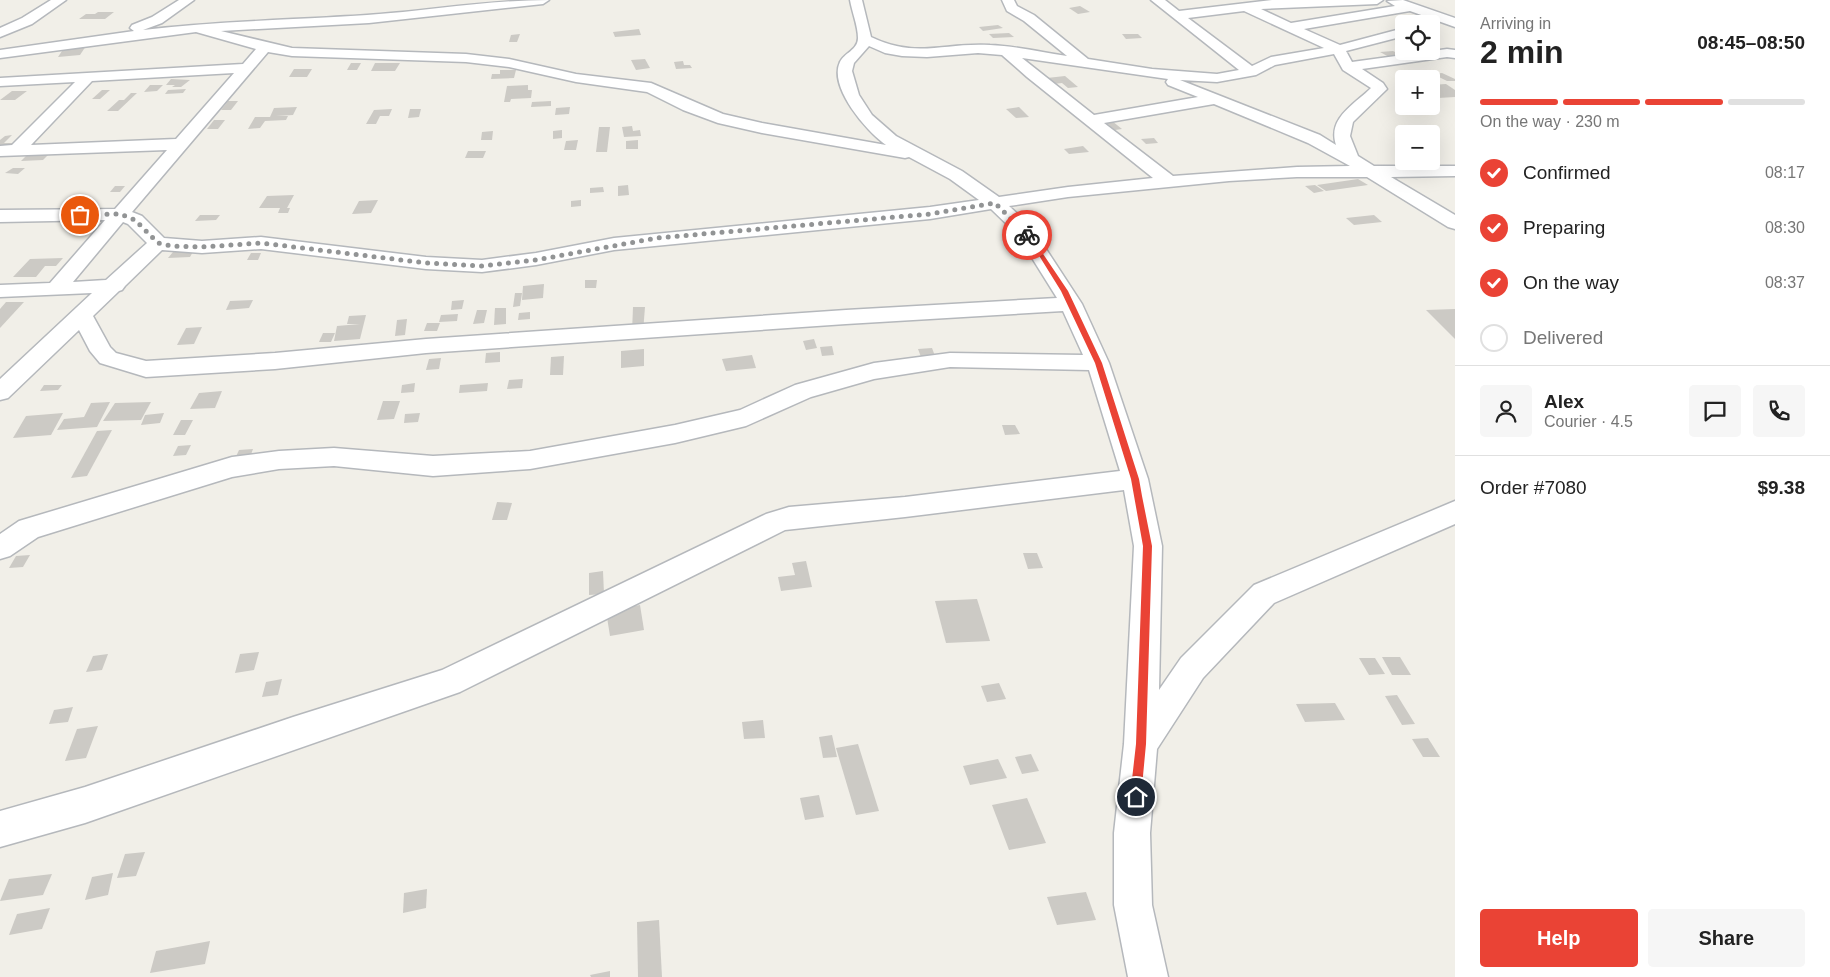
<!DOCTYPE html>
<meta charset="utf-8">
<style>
body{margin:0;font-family:Arial,sans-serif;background:#f6f6f6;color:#222;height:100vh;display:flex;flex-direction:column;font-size:19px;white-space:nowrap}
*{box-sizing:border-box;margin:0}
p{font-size:16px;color:#767676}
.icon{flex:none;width:28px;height:28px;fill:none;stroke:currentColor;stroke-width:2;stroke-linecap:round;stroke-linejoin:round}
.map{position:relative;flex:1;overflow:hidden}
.drawer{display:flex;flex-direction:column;background:#fff;width:375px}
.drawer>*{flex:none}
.buttons{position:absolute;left:1395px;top:15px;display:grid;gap:10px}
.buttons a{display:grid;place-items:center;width:45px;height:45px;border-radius:5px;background:#fff;box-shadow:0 5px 20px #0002;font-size:25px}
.pin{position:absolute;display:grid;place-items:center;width:42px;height:42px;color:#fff;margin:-21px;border:2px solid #fff;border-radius:50%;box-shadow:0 1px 5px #0007}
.courier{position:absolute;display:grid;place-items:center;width:50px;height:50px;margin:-25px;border:4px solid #ea4335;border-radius:50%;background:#fff;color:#222;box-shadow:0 1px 6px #0007}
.headline em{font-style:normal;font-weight:700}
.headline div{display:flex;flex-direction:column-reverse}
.headline{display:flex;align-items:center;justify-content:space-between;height:85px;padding:0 25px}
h1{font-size:32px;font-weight:700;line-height:38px}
.bar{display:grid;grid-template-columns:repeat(4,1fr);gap:8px 5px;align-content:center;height:60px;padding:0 25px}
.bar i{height:6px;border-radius:4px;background:#e0e0e0}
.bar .current{background:#ea4335}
.bar p{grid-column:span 4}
.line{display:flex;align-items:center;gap:12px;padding:0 25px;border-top:1px solid #e0e0e0}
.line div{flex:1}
.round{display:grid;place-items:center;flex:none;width:52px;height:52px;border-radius:5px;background:#f6f6f6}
ol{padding:0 25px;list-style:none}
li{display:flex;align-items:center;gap:15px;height:55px}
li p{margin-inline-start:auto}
li .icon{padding:5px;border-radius:50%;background:#ea4335;color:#fff;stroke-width:4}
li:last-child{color:#767676}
li i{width:28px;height:28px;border:2px solid #e0e0e0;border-radius:50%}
.button{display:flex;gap:10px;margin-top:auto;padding:10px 25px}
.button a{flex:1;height:58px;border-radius:5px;background:#ea4335;color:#fff;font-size:20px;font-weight:700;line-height:58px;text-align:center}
.button a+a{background:#f6f6f6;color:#222}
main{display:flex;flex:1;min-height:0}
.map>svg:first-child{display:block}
.building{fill:#cccac5}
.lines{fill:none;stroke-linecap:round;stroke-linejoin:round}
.street-casing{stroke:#b5b8bc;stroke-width:3}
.street{fill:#fff;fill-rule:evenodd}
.route{fill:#ea4335}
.done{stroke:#929495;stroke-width:5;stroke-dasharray:0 9}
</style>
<main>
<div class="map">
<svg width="1455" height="977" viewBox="0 0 1455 977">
<rect width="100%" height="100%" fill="#f1efe8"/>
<g class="building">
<polygon points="1080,6 1090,12 1078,14 1069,8"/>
<polygon points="98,12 114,12 105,19 79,19 86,14 95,14"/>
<polygon points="998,25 1003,28 983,31 979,27"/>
<polygon points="639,29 641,35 615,37 613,32"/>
<polygon points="1009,33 1014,37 993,38 989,34"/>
<polygon points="520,34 517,42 509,42 511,35"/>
<polygon points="1122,34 1138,34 1142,38 1126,39"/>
<polygon points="86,46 80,55 58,57 64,48"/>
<polygon points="1393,51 1404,56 1391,58 1380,52"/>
<polygon points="645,59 650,68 636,70 631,60"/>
<polygon points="683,61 684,65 690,65 692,68 676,69 674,62"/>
<polygon points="351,63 361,63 357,70 347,70"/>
<polygon points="375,63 400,63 395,71 371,71"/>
<polygon points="294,69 312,69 307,77 289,77"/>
<polygon points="500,70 516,70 514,78 491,79 492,74 500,74"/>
<polygon points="1442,73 1455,79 1455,81 1447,81 1433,74"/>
<polygon points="1065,76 1078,87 1068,88 1062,83 1054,84 1047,78"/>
<polygon points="171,79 190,80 181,87 172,87 175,85 166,85"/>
<polygon points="1446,84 1455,90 1455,97 1438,98 1431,94 1431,85"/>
<polygon points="150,85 163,85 157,91 144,92"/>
<polygon points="528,85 528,90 532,90 531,98 511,99 510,102 504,102 507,86"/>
<polygon points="186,89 183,93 165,94 168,90"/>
<polygon points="102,90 110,90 100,99 92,99"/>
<polygon points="12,91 27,91 15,100 0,100"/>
<polygon points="131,93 137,93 118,111 107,111 119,100 124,100"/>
<polygon points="228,101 238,101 231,110 221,110"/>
<polygon points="551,101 551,106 531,107 532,102"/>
<polygon points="297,107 293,115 276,116 288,116 286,120 265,121 260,128 248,129 255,117 270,117 274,108"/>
<polygon points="570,107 569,114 555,115 556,108"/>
<polygon points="1019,107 1029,117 1016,118 1006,109"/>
<polygon points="392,109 389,116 380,116 376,124 366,124 374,110"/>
<polygon points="410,109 421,109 419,117 408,118"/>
<polygon points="214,120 225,120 218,129 207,129"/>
<polygon points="1112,121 1122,129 1115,130 1105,122"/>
<polygon points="632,126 633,131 640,130 641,136 624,137 622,127"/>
<polygon points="599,127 610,127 607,152 596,152"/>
<polygon points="562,130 562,138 553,139 553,131"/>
<polygon points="493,131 492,140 481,140 482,132"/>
<polygon points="12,135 4,143 24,143 0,152 0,140 5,136"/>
<polygon points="1154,138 1158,143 1146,144 1141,139"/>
<polygon points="578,140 576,150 564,150 566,141"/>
<polygon points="638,140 638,149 626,149 626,141"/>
<polygon points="1083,146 1089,152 1069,154 1064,149"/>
<polygon points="468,151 486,151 483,158 465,158"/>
<polygon points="48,155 43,160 21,161 26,156"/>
<polygon points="13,168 25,168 18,174 5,173"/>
<polygon points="1358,179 1368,185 1326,191 1317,185"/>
<polygon points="628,185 629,195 618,196 618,186"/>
<polygon points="1315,185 1324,191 1314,193 1305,186"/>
<polygon points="115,186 125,186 120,192 110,192"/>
<polygon points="603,187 604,192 590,193 590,188"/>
<polygon points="294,195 287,208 290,208 288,213 278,213 280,208 259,208 267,196"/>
<polygon points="378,200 371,213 352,214 359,201"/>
<polygon points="581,200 581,206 571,207 571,201"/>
<polygon points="200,215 220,215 216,220 195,221"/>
<polygon points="1374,215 1382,222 1354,225 1346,218"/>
<polygon points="194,250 190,257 168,258 173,252"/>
<polygon points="251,253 261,253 258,260 247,260"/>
<polygon points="63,258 56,266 45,266 36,277 13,277 30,259"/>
<polygon points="585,280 597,280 596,288 585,288"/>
<polygon points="544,284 543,298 522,300 523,286"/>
<polygon points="515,293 522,293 520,306 513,307"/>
<polygon points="253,300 249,308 226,310 230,301"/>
<polygon points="464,300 462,309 451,310 452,301"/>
<polygon points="6,302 24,302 0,328 0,309"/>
<polygon points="633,307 645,307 643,332 632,332"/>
<polygon points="495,308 506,308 506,324 494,325"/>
<polygon points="1455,309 1455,339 1426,310"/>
<polygon points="477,310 487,310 484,323 473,324"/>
<polygon points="530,312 530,319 518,320 519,313"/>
<polygon points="458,314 457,321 439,322 441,315"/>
<polygon points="366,315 360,339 334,341 337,326 360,324 347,324 349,316"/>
<polygon points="407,319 405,335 395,336 397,320"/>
<polygon points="427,323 440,323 437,331 424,331"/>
<polygon points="202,327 194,344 177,345 186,328"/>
<polygon points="323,333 335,333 331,342 319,342"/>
<polygon points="814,339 817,348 806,350 803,341"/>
<polygon points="832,346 834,355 822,356 820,347"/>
<polygon points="932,348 935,356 921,357 918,349"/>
<polygon points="644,349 644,366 621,368 621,351"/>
<polygon points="500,352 500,362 485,363 486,353"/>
<polygon points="752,355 756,368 726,371 722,359"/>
<polygon points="564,356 563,375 550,375 551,357"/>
<polygon points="441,358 439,369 426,370 429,359"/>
<polygon points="523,379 522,388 507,389 509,380"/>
<polygon points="415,383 414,392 401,393 402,385"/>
<polygon points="488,383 487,391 459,393 460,385"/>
<polygon points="44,385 62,385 58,390 40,391"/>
<polygon points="222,391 215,408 190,409 199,393"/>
<polygon points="383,401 400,401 394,419 377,420"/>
<polygon points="110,402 97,427 57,430 64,419 84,417 91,403"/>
<polygon points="151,402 141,420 103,421 115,403"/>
<polygon points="63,413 51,435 13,438 26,416"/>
<polygon points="164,413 160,423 141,425 145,415"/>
<polygon points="420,413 418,422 404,423 405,414"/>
<polygon points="181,420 193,420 185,435 173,435"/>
<polygon points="1002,425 1015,425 1020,434 1005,435"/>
<polygon points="112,430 87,476 71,478 97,431"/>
<polygon points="191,445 186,455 173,456 178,446"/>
<polygon points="253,449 249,460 234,461 239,450"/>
<polygon points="497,502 512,503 507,520 492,520"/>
<polygon points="1023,553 1037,553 1043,568 1028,569"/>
<polygon points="30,555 23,567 9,568 16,556"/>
<polygon points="806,561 812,587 781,591 778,577 795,575 792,563"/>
<polygon points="603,571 604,594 589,595 589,573"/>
<polygon points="977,599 990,641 946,643 935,601"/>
<polygon points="640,605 644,630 610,636 606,611"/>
<polygon points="259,652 254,670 235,673 240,654"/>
<polygon points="108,654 102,670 86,672 93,656"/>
<polygon points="1382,657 1400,657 1411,675 1392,675"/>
<polygon points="1359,658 1375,658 1385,674 1369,675"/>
<polygon points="282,679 278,695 262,697 266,682"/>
<polygon points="999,683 1006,699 987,702 981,686"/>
<polygon points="1397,695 1415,724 1402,725 1385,696"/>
<polygon points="1335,703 1345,720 1305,722 1296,704"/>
<polygon points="73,707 68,722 49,724 54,710"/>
<polygon points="763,720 765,738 744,739 742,722"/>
<polygon points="98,726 86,758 65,761 77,729"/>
<polygon points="832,735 837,757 823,758 819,737"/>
<polygon points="1428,738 1440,757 1423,757 1412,739"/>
<polygon points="858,744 879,811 856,815 836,748"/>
<polygon points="1031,754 1039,771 1022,774 1015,757"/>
<polygon points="998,759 1007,778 970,785 963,766"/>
<polygon points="819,795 824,817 805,820 800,798"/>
<polygon points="1027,798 1046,843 1009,850 992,805"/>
<polygon points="145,852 136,876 117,878 125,854"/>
<polygon points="113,873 108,895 85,900 92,877"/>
<polygon points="52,874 43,895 0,901 9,879"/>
<polygon points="427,889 426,908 403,913 404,893"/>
<polygon points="1086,892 1096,920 1057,925 1047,897"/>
<polygon points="50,908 42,929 9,935 17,914"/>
<polygon points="659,920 662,977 638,977 637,922"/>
<polygon points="210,941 205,964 150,973 156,951"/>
<polygon points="610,971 610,977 591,977 590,975"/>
</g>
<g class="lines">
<g class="street-casing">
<g id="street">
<polygon points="51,0 66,0 32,24 0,37 0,28 22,18"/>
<path d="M179 0H194L162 23 143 30C218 21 292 20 367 15 428 11 488 0 549 0L543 4 369 23 221 31 292 48 466 54 509 59 576 74 651 83 723 114 762 123 886 145C867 132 828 87 840 62 844 53 858 50 858 38 858 26 852 12 850 0H862L871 37C916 59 945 42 990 45 1015 46 1041 52 1067 56L1024 21 1007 11 1002 0H1014L1017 6 1034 15 1088 59 1152 69 1217 74 1239 70 1151 0H1165L1179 11 1272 0H1383L1377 4 1261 9 1291 23 1395 6 1387 1 1403 0 1455 18V27L1410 11 1304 29 1340 45 1404 28V36L1346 51 1352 62 1447 49 1455 50V58L1447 57 1362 69 1383 83 1387 89 1353 122 1350 136 1358 156 1374 166H1455V176L1391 177 1455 215V229L1448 227 1367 177H1297L1229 181 1068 197 1009 206 1031 226 1082 304 1109 363 1148 479 1162 546 1159 690 1181 658 1254 585 1455 501V524L1274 603 1203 678 1157 749 1150 833 1152 905 1168 977H1128L1114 905V833L1124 744 1134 546 1124 490 905 517 785 530 460 692 85 823 0 847V811L85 787 293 717 442 670 766 514 789 507 905 497 1120 471 1089 370 950 367 874 379 811 397 746 426 675 443 530 469 433 476 334 466 279 469 232 477 38 537 10 556 0 559V534L19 521 232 457 279 451 334 448 433 456 530 451 675 425 740 410 795 385 874 363 950 353 1083 355 1063 311 846 324 426 353 275 369 146 377 100 363 90 351 79 330 8 398 0 400V379L92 293 0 297V285L50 283 105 220 0 222V210L115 209 167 150 0 156V146L12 145 75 82 0 86V78L243 64 256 49 196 32 0 58V50L134 31 130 28 132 25 152 17ZM1244 11 1324 48 1271 57 1252 66 1188 18ZM869 46 885 53 902 56 927 57 978 53 1002 55 1027 77 1153 178 1068 187 999 197 962 171 896 136 872 115 859 95 852 71 854 63ZM268 52 292 56 466 62 509 67 576 82 647 92 683 110 718 123 762 133 905 158 909 157 950 179 979 200 930 207 614 238 536 253 482 260 426 257 261 237 202 241 164 238 142 216 132 212ZM1334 54 1343 70 1371 88C1355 104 1327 118 1336 145L1320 135 1180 80 1217 82 1256 75 1275 65ZM1022 58 1168 79 1166 82 1168 85 1198 97 1094 115ZM234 73 176 139 31 145 92 81ZM1214 104 1308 143 1350 166 1297 167 1173 176 1104 123ZM991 209 1017 234 1057 298 846 310 426 339 275 353 146 361 116 353 110 347 93 316 119 291 122 290 125 286 162 250 202 253 261 249 426 269 482 272 536 265 614 250 930 219ZM123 222 128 224 147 243 106 280 73 282Z"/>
</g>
</g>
<use href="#street" class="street"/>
</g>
<polygon class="route" points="1025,233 1029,233 1068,291 1102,363 1139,479 1142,496 1152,546 1146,744 1141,797 1139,801 1136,802 1132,801 1130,797 1136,744 1143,546 1131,479 1095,363 1061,291"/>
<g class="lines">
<polyline class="done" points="80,215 120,214 135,220 158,243 172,246 202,247 261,243 426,263 482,266 536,260 657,238 930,214 995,203 1027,235"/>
</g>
</svg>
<div class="buttons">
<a><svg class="icon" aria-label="locate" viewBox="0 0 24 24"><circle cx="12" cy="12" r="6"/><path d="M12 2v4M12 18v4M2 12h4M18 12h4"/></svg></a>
<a>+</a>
<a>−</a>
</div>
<div class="pin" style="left:80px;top:215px;background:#ea580c"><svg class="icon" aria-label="bag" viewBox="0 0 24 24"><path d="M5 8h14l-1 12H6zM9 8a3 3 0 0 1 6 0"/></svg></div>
<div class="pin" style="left:1136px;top:797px;background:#1f2937"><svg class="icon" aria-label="home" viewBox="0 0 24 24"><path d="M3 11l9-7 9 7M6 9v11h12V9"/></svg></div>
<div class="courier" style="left:1027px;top:235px"><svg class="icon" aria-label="bike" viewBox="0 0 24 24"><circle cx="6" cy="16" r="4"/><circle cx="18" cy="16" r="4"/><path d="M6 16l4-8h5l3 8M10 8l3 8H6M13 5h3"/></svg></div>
</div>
<section class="drawer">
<div class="headline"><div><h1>2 min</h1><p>Arriving in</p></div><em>08:45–08:50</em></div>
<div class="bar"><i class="current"></i><i class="current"></i><i class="current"></i><i></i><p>On the way · 230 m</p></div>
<ol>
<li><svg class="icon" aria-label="check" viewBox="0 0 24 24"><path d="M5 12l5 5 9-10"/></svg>Confirmed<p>08:17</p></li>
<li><svg class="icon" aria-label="check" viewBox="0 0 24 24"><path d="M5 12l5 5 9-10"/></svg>Preparing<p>08:30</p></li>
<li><svg class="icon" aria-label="check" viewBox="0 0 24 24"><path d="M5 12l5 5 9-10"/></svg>On the way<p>08:37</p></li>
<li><i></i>Delivered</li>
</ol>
<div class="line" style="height:90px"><a class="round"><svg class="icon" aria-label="person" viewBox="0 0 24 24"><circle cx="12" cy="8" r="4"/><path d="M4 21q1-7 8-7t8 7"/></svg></a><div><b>Alex</b><p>Courier · 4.5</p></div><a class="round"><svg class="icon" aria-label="chat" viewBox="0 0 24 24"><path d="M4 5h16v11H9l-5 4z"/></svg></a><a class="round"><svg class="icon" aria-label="phone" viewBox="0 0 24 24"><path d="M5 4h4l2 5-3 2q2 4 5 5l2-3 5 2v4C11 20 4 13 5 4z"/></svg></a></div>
<div class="line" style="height:65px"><div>Order #7080</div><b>$9.38</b></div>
<div class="button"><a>Help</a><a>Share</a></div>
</section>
</main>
